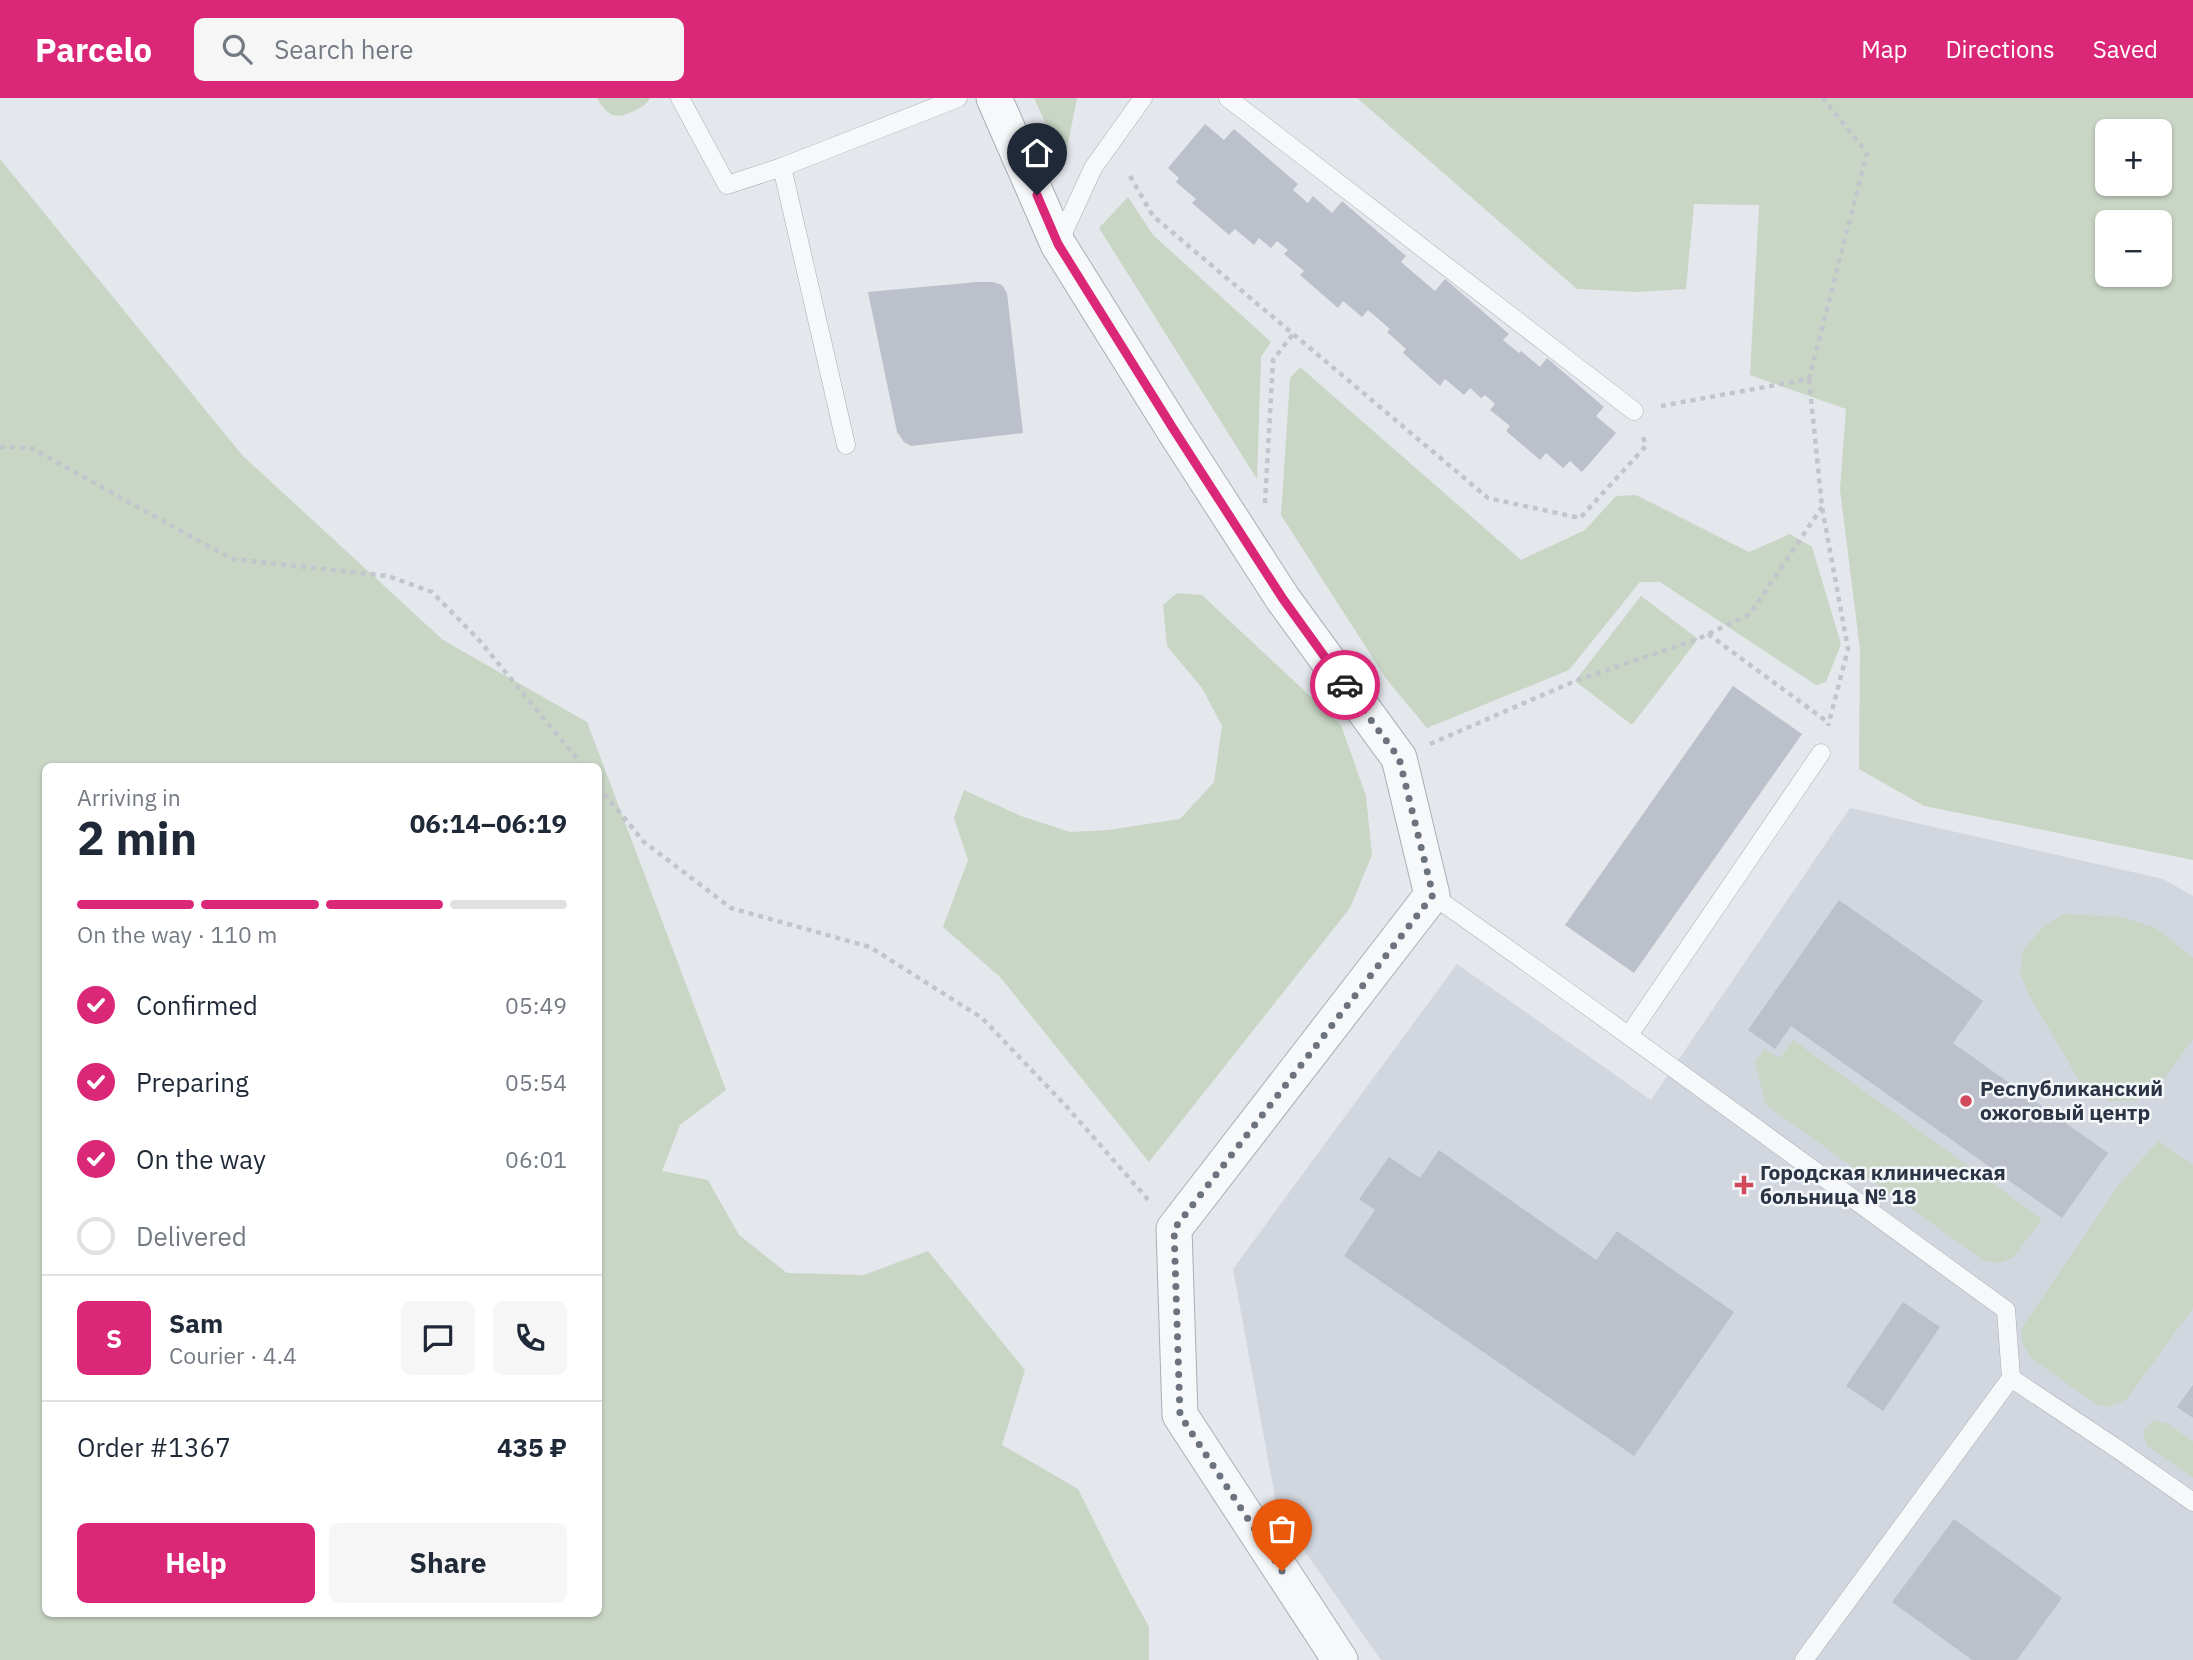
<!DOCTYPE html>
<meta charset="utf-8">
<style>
body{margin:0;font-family:"IBM Plex Sans",sans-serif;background:#f6f6f7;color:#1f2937;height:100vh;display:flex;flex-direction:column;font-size:26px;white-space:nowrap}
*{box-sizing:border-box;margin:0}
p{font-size:23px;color:#747a83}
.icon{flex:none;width:38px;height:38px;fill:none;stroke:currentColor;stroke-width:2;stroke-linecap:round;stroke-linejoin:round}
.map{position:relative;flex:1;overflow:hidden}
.side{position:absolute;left:42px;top:665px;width:560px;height:854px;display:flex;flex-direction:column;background:#fff;border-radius:10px;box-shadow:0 2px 5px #0004}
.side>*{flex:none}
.controls{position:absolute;left:2095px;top:21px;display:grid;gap:14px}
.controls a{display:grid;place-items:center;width:77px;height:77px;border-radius:10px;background:#fff;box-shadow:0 2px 5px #0004;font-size:35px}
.pin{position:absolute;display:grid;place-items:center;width:60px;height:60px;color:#fff;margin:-72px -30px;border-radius:50% 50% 50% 0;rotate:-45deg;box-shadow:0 0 7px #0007}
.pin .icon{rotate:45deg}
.courier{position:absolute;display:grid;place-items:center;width:70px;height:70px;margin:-35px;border:5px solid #db2777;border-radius:50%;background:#fff;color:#222;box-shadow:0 2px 9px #0007}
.summary em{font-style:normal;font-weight:700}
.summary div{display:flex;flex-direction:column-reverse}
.summary{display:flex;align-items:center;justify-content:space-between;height:119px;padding:0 35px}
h1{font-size:46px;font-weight:700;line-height:52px}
.bar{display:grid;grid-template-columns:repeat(4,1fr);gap:10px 7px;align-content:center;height:84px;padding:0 35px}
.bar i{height:9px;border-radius:5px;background:#e0e1e3}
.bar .on{background:#db2777}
.bar p{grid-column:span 4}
.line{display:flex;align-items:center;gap:18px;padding:0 35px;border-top:2px solid #e0e1e3}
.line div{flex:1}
.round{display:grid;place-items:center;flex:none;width:74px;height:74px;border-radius:10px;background:#f6f6f7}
ol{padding:0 35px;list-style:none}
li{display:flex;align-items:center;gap:21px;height:77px}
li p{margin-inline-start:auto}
li .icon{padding:7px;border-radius:50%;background:#db2777;color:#fff;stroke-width:4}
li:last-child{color:#747a83}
li i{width:38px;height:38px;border:4px solid #e0e1e3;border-radius:50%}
.cta{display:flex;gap:14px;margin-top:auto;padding:14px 35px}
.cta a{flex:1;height:80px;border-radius:10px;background:#db2777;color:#fff;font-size:28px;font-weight:700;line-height:80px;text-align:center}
.cta a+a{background:#f6f6f7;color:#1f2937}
header{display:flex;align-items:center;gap:42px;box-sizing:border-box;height:98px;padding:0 35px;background:#db2777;color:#fff}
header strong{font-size:33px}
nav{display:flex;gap:38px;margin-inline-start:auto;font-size:24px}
.search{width:490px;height:63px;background:#f6f6f7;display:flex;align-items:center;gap:18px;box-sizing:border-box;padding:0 24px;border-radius:10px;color:#747a83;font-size:26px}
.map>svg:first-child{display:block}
.built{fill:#d2d6de}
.green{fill:#c9d6c5;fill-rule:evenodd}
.building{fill:#bbc0ca}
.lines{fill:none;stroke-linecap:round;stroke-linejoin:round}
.lane-casing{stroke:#a9aeb7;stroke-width:19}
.street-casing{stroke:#a9aeb7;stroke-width:37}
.path{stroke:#c2c5cb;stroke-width:4.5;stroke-dasharray:5 5;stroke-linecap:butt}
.lane{stroke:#f7f8fa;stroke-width:18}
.street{stroke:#f7f8fa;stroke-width:35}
.done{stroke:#6c737f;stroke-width:7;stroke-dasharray:0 12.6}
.route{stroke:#db2777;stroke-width:9}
.poi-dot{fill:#d1495b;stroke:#f4f6f9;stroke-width:2.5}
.labels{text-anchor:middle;stroke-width:5;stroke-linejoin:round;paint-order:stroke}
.poi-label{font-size:21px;font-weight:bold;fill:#2b3445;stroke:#f4f6f9;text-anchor:start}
</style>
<header>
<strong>Parcelo</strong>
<div class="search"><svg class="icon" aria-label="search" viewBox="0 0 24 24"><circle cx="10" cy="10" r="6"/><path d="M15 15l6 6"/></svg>Search here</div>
<nav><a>Map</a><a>Directions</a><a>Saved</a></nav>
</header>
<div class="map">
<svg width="2193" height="1562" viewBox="0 0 2193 1562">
<rect width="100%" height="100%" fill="#e4e7ec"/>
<polygon class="built" points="1850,710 2163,781 2193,798 2193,1562 1381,1562 1278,1415 1233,1171 1457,866 1651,1002"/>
<g class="green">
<path d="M597 0H650C646 7 643 8 636 12 616 22 609 20 597 0Z"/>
<polygon points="1034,0 1077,0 1064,66"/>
<path d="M1357 0H2193V762L1924 708 1859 671 1860 552 1840 392 1846 311 1750 277 1759 107 1694 106 1686 191 1638 194 1577 191ZM2107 33H2160V86H2107ZM2107 124H2160V177H2107Z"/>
<path d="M0 61 243 358 443 542 587 624 726 992 680 1027 662 1073 708 1082 739 1137 787 1175 864 1177 928 1153 1025 1272 1002 1347 1078 1391 1124 1483 1149 1529V1562H0ZM46 668H598V1516H46Z"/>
<polygon points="1128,99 1153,137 1271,244 1261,259 1257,381 1099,130"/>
<polygon points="1300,269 1521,462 1585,432 1616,398 1636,397 1749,454 1790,436 1812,449 1841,546 1826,584 1816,587 1660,484 1640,484 1569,572 1427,630 1387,582 1281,417 1290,280"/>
<polygon points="1177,495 1202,497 1341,627 1366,698 1372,757 1350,810 1149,1064 1000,879 943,829 968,762 954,720 964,692 1021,718 1070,734 1108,732 1180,721 1214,684 1222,628 1202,590 1167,548 1163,507"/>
<polygon points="1641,498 1698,541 1632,627 1575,583"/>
<polygon points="2064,816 2121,819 2156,830 2193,860 2193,941 2156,992 2136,1003 2110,1003 2082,987 2029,897 2020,875 2023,852 2044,828"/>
<polygon points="1793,942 2042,1121 2014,1159 2000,1165 1983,1162 1766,1007 1755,965 1764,951 1780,960"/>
<polygon points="2158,1043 2193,1067 2193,1210 2126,1302 2107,1309 2096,1306 2031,1260 2022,1245 2021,1231 2118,1088"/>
<polygon points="2153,1322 2168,1326 2193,1343 2193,1380 2147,1348 2143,1334"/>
</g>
<g class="building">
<polygon points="1205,26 1224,42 1234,31 1298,86 1293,92 1308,105 1313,98 1332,115 1342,103 1406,158 1401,164 1435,193 1445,181 1509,236 1503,242 1519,255 1521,253 1540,269 1547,260 1604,309 1596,318 1616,335 1582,374 1570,363 1563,370 1546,355 1540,362 1506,333 1510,328 1490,312 1495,306 1485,297 1481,300 1470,290 1464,297 1445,281 1440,288 1403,255 1406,251 1387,234 1390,231 1368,212 1362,219 1343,203 1338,210 1300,177 1304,173 1284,156 1288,152 1277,143 1271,150 1259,140 1254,147 1235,131 1229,137 1192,105 1196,101 1176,84 1179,80 1168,70"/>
<polygon points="977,184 993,184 1002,187 1007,195 1023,335 911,348 904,344 897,334 868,194"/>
<polygon points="1733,588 1802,636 1634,875 1565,827"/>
<polygon points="1839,802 1983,903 1953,945 2108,1055 2062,1120 1791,928 1775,951 1748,932"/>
<polygon points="1439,1052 1596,1162 1617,1133 1734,1214 1634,1358 1344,1158 1375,1112 1359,1101 1389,1059 1420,1080"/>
<polygon points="1903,1204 1940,1229 1883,1313 1846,1288"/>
<polygon points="2193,1287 2193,1320 2177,1309"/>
<polygon points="1954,1421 2062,1500 2017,1562 1972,1562 1892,1504"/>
</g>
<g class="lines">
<g class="lane-casing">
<g id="lane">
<polyline points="680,0 727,87 782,69 846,347"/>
<polyline points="1228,0 1634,313"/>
<polyline points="782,69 958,0"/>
<polyline points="1058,146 1093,70 1143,0"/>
<path d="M1432 797C1625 933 1814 1073 2006 1212L2011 1280 2122 1354 2193 1404"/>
<polyline points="1629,937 1821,655"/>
<polyline points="1804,1562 2011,1280"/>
</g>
</g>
<g class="street-casing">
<polyline id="street" points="994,0 1058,146 1174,332 1283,501 1399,660 1432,797 1174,1131 1180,1317 1340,1562"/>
</g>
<g class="path">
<polyline points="1130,78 1153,118 1488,400 1580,420 1646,348 1642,336"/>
<polyline points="1809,281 1822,409 1848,551 1828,628"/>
<polyline points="1661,308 1809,281 1867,55 1823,0"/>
<polyline points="0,349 31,350 232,461 388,478 432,494 479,542 583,668"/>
<polyline points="1265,405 1273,262 1293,236"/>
<polyline points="1708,536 1829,625"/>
<polyline points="1430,646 1575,583 1698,541 1750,516 1822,409"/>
<polyline points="598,688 644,744 731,810 870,849 982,920 1066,1008 1151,1105"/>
</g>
<use href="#lane" class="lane"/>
<use href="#street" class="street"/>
</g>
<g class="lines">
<polyline class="done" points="1282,1473 1180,1317 1174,1131 1433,797 1399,660 1345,587"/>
<polyline class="route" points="1037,97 1058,146 1174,332 1283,501 1345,587"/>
</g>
<g class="poi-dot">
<circle cx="1966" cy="1003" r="7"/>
<path d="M1740.5 1076.5h7v7h7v7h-7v7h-7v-7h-7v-7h7z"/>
</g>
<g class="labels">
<g class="poi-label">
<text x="1980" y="998">Республиканский<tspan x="1980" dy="24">ожоговый центр</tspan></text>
<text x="1760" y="1082">Городская клиническая<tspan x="1760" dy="24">больница № 18</tspan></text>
</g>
</g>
</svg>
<div class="controls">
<a>+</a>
<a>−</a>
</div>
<div class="pin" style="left:1282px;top:1473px;background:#ea580c"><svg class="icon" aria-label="bag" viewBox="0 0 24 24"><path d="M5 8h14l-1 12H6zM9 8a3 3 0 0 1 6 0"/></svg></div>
<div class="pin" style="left:1037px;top:97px;background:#1f2937"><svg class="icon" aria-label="home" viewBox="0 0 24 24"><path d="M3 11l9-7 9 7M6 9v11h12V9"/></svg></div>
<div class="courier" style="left:1345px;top:587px"><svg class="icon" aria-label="car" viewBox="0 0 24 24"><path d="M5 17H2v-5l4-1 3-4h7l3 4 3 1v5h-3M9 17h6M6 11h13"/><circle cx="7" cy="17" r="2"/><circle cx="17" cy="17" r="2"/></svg></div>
<section class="side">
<div class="summary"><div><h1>2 min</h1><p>Arriving in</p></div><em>06:14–06:19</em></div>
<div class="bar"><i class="on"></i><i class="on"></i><i class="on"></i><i></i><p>On the way · 110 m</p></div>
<ol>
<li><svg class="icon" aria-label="check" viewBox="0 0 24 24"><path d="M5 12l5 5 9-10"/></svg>Confirmed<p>05:49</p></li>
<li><svg class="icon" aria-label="check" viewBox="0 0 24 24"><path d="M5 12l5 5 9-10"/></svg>Preparing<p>05:54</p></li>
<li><svg class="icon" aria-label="check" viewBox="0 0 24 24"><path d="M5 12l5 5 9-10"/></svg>On the way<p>06:01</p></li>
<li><i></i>Delivered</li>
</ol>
<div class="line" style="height:126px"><b class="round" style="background:#db2777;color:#fff">S</b><div><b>Sam</b><p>Courier · 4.4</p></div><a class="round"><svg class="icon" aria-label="chat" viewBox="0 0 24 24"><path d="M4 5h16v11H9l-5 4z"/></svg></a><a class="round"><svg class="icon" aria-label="phone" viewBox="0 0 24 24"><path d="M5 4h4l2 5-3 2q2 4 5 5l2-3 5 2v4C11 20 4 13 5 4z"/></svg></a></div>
<div class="line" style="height:91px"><div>Order #1367</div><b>435 ₽</b></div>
<div class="cta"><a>Help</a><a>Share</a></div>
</section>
</div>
